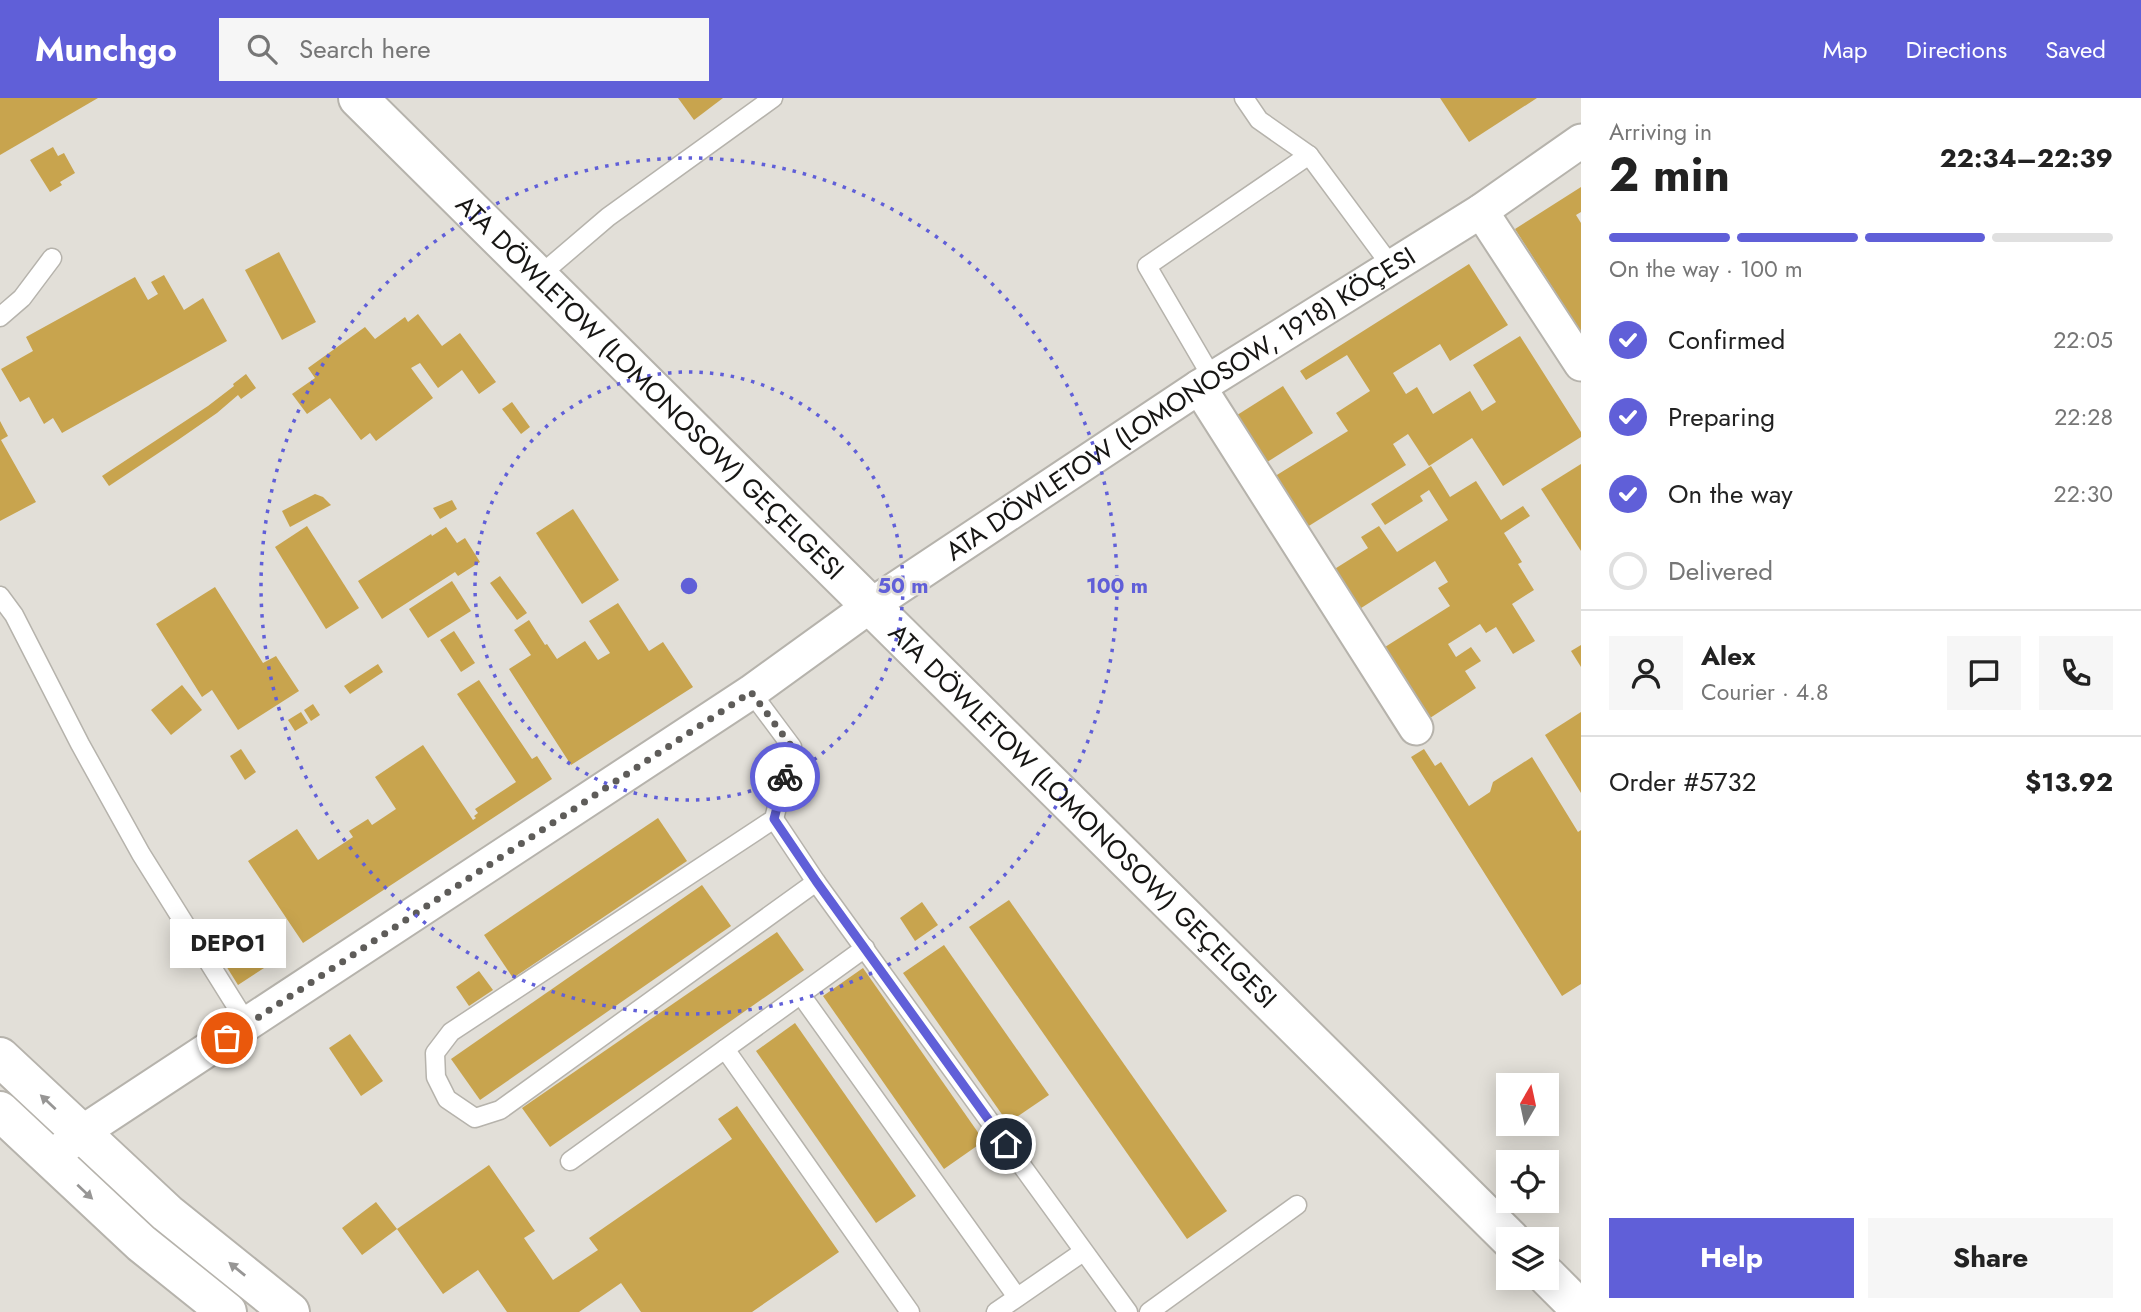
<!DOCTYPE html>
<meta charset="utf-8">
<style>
body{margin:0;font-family:Jost,sans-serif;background:#f6f6f6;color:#222;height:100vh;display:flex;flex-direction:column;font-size:26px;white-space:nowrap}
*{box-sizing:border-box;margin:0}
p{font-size:23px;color:#767676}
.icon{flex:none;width:38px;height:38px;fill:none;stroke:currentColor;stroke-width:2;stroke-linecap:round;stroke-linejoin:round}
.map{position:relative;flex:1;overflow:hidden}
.sheet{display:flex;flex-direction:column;background:#fff;width:560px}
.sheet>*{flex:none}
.needle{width:46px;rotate:9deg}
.tools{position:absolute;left:1496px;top:975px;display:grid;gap:14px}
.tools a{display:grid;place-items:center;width:63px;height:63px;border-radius:0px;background:#fff;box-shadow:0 4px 18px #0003;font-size:35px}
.pin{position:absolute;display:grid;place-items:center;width:60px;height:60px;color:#fff;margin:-30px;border:4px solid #fff;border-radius:50%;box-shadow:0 2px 7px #0007}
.courier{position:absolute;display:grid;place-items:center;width:70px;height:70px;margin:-35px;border:5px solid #605fd8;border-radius:50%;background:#fff;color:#222;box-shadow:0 2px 9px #0007}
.bubble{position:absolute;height:49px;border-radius:0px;background:#fff;box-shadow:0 4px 18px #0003;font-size:23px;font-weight:700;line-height:49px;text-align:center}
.summary em{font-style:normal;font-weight:700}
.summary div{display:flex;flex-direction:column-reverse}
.summary{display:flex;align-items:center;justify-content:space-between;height:119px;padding:0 28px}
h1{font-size:46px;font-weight:700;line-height:52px}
.bar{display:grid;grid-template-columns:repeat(4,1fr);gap:10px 7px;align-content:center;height:84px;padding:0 28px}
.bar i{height:9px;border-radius:5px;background:#e0e0e0}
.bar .active{background:#605fd8}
.bar p{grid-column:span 4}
.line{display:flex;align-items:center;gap:18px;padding:0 28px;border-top:2px solid #e0e0e0}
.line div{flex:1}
.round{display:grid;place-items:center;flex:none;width:74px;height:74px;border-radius:0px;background:#f6f6f6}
ol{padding:0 28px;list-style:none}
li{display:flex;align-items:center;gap:21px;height:77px}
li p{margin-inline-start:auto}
li .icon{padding:7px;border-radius:50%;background:#605fd8;color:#fff;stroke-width:4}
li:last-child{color:#767676}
li i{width:38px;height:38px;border:4px solid #e0e0e0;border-radius:50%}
.action{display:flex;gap:14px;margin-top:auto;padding:14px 28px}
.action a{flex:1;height:80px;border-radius:0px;background:#605fd8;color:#fff;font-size:28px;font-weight:700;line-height:80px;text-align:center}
.action a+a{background:#f6f6f6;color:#222}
header{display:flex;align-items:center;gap:42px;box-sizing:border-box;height:98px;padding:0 35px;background:#605fd8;color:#fff}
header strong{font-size:33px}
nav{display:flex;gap:38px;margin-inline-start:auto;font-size:24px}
.search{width:490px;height:63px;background:#f6f6f6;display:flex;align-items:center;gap:18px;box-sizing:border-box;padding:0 24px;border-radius:0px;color:#767676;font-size:26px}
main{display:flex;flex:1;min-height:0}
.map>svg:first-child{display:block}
.building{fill:#c8a44e}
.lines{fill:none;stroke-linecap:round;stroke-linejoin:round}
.service-casing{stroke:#b6b3ac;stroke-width:21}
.minor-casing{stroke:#b6b3ac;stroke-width:37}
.tertiary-casing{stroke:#b6b3ac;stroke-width:42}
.service{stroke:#fff;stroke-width:18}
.minor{stroke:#fff;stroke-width:33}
.tertiary{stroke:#fff;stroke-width:38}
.oneway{fill:#979695}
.done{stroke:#5e5c59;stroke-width:7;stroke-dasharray:0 12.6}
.route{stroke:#605fd8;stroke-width:9}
.ring{fill:none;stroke:#605fd8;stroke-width:3.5;stroke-dasharray:3.5 7}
.labels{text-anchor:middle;stroke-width:5;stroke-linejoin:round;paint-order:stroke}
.street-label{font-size:26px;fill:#171614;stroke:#e2dfd8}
.centre{fill:#605fd8;stroke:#e2dfd8;stroke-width:3.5}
.ring-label{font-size:21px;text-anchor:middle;font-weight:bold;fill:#605fd8;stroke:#e2dfd8;stroke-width:5;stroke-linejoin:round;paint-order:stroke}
</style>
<header>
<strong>Munchgo</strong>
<div class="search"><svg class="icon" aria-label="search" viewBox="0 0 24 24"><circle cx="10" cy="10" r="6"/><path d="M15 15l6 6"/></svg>Search here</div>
<nav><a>Map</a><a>Directions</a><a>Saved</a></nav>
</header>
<main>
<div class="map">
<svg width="1581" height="1214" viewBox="0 0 1581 1214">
<rect width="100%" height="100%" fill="#e2dfd8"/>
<g class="building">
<polygon points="0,0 98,0 0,57"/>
<polygon points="678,0 723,0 694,22"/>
<polygon points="1440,0 1537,0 1469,44"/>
<polygon points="53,49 58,58 64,55 75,75 60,84 62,87 50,94 30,62"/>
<polygon points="1581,89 1581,114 1576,117 1581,125 1581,234 1515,131"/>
<polygon points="279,154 316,224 282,242 245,172"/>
<polygon points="1469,166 1508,227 1450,263 1440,246 1393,275 1406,296 1417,289 1433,316 1470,293 1482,313 1496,304 1473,267 1520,238 1581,334 1581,339 1503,388 1472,340 1429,368 1408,336 1393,346 1406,367 1304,431 1272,380 1348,333 1336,315 1370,293 1347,257 1306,282 1300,273"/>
<polygon points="164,177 184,212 203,200 227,243 62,335 53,320 44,326 29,299 20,304 1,271 33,253 26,239 135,179 148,202 158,196 151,184"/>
<polygon points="418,216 442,248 460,235 496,284 479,296 462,272 438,290 420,265 411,270 433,300 376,343 370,335 361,342 330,300 307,316 292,296 315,280 308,270 365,229 375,241 405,219 408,224"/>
<polygon points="246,276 256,290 241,301 238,297 217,315 178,342 109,388 102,378 208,308 234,288 233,286"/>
<polygon points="1283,288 1313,335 1264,366 1234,319"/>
<polygon points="512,304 530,329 521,336 502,311"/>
<polygon points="0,323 8,338 1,342 36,404 0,423"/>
<polygon points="1581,366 1581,453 1541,391"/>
<polygon points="1431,368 1450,399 1476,383 1501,422 1523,408 1530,418 1504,435 1522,464 1518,466 1534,492 1512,506 1535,543 1513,556 1496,529 1486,535 1480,526 1448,546 1456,559 1471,549 1481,563 1465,573 1476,590 1430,620 1385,549 1450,508 1438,490 1448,484 1435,463 1358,512 1333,472 1368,450 1361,439 1379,428 1397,454 1448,422 1429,392 1420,398 1423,403 1385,427 1371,406"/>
<polygon points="315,396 323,399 331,407 290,429 282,413"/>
<polygon points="452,402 457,411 440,421 433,410"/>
<polygon points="573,411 619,482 582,506 536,435"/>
<polygon points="307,428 359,510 326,531 275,449"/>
<polygon points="446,429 457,445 465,440 480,464 458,478 455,474 382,521 358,483 431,436 432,438"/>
<polygon points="500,478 527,515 517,522 490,485"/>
<polygon points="452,483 471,513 428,540 409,511"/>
<polygon points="215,489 263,565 276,558 299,593 238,632 212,592 202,599 156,526"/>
<polygon points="618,505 649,553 663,544 693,589 571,667 509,571 531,557 514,532 529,522 545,547 547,546 557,561 585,543 598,562 610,555 589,523"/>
<polygon points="454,533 475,565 461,574 440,542"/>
<polygon points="1581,547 1581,569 1571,553"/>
<polygon points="378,566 383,574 350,596 344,588"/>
<polygon points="479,582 532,661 537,658 552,681 303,845 248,763 297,731 318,762 353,739 349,733 368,721 372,727 396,711 375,679 423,647 473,722 476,720 474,718 478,715 475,711 516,684 457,596"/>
<polygon points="182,587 202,612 171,637 151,612"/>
<polygon points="313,606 320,617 311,623 304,612"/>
<polygon points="301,614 308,625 295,633 288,622"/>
<polygon points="1581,614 1581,695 1545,637"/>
<polygon points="241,651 256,674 245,682 230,658"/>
<polygon points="1424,651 1435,668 1441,664 1469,708 1490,694 1493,684 1532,659 1578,734 1581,732 1581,886 1562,898 1411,659"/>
<polygon points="658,720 687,763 513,880 484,837"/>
<polygon points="702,787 731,828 480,1002 451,961"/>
<polygon points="1009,802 1227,1113 1187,1141 969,829"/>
<polygon points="922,804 938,827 915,843 900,820"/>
<polygon points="777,834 804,872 550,1049 522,1010"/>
<polygon points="260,840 268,853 274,849 281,859 238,887 223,863"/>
<polygon points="944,847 1049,997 1008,1025 903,875"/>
<polygon points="863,870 984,1043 944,1071 823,898"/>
<polygon points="479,873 493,892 469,908 456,889"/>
<polygon points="795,925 916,1098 876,1125 756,953"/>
<polygon points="350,936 383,983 361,998 329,950"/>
<polygon points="737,1008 839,1154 752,1214 641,1214 621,1185 579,1214 507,1214 478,1172 443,1196 397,1131 362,1157 342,1130 376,1104 397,1131 489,1067 535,1133 524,1140 553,1182 598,1152 589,1140 732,1041 718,1021"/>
</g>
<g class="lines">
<g class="service-casing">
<g id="service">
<polyline points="1244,0 1259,22 1309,57 1392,169"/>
<polyline points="539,178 608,119 773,0"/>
<polyline points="0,219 22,200 52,160"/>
<polyline points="1213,281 1147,168 1309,57"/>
<polyline points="0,498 14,517 80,646 141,756 248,927"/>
<polyline points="751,594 792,649 774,721 451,934 435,955 436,979 447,1001 475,1020 500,1012 816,784"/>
<polyline points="774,721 816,784 1128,1214"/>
<polyline points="801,897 1017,1199"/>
<polyline points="725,951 910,1214"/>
<polyline points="570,1063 865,850"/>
<polyline points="996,1214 1083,1154"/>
<polyline points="1149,1214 1297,1107"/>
</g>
</g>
<g class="minor-casing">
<g id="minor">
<polyline points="1481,113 1581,266"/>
<polyline points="1199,289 1416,630"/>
<path id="s1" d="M50 1061 81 1035 751 594 870 508 1199 289 1481 113 1581 43"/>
</g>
</g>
<g class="tertiary-casing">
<g id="tertiary">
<path id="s2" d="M358 0 1510 1141"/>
<polyline points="0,959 167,1115 290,1214"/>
<polyline points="0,1013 141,1145 227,1214"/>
<polyline points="1547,1178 1581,1212"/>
</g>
</g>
<use href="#service" class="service"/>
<use href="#minor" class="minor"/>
<use href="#tertiary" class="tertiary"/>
</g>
<defs><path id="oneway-solid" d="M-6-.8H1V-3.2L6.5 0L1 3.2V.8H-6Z" transform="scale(1.75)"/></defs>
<g class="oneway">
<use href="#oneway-solid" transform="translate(48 1004) rotate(-137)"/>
<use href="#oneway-solid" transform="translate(85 1094) rotate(43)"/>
<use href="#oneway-solid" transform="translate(237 1171) rotate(-141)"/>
</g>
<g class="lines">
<polyline class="done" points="227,940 751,594 792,649 785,679"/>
<polyline class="route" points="785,679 774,721 816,783 1006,1046"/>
</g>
<g class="ring">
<circle cx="689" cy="488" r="214"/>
<circle cx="689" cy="488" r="428"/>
</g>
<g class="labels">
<g class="street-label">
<text dy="9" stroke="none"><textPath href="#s2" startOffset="411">ATA DÖWLETOW (LOMONOSOW) GEÇELGESI</textPath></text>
<text dy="9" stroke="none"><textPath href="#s1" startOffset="1360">ATA DÖWLETOW (LOMONOSOW, 1918) KÖÇESI</textPath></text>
<text dy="9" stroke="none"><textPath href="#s2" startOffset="1020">ATA DÖWLETOW (LOMONOSOW) GEÇELGESI</textPath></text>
</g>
</g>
<circle cx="689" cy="488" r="10" class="centre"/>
<g class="ring-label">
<text x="903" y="495">50 m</text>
<text x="1117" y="495">100 m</text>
</g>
</svg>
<div class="tools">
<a><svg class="needle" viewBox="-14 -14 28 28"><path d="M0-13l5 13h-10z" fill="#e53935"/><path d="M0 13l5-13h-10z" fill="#767676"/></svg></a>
<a><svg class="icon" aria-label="locate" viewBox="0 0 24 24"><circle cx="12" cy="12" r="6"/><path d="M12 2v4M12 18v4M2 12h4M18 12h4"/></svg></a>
<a><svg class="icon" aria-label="layers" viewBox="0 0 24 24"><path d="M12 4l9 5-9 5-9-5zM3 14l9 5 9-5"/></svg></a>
</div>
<div class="pin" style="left:227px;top:940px;background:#ea580c"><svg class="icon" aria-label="bag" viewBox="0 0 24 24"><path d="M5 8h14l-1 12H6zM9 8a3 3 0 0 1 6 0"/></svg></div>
<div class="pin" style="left:1006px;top:1046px;background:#1f2937"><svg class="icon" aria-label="home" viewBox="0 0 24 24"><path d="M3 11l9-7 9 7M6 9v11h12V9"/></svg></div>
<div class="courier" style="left:785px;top:679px"><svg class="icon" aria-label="bike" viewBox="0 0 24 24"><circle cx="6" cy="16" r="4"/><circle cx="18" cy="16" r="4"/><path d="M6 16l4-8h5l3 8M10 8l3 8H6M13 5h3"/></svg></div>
<div class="bubble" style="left:170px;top:821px;width:116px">DEPO1</div>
</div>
<section class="sheet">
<div class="summary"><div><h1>2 min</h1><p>Arriving in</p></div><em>22:34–22:39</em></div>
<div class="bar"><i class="active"></i><i class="active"></i><i class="active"></i><i></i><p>On the way · 100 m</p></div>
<ol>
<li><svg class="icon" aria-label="check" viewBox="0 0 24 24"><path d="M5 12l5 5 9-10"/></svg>Confirmed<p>22:05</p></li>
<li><svg class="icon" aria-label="check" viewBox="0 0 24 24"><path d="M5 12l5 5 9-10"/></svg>Preparing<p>22:28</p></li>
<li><svg class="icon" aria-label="check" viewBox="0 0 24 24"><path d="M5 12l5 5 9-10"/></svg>On the way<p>22:30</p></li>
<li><i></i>Delivered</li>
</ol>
<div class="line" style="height:126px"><a class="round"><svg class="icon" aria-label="person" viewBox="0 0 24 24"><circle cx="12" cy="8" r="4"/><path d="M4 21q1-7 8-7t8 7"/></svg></a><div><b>Alex</b><p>Courier · 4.8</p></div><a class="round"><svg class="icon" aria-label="chat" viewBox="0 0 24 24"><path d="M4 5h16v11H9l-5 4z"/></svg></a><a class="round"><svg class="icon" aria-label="phone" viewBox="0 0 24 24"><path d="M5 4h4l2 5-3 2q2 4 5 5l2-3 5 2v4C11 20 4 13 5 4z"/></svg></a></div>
<div class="line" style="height:91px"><div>Order #5732</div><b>$13.92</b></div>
<div class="action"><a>Help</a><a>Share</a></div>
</section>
</main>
